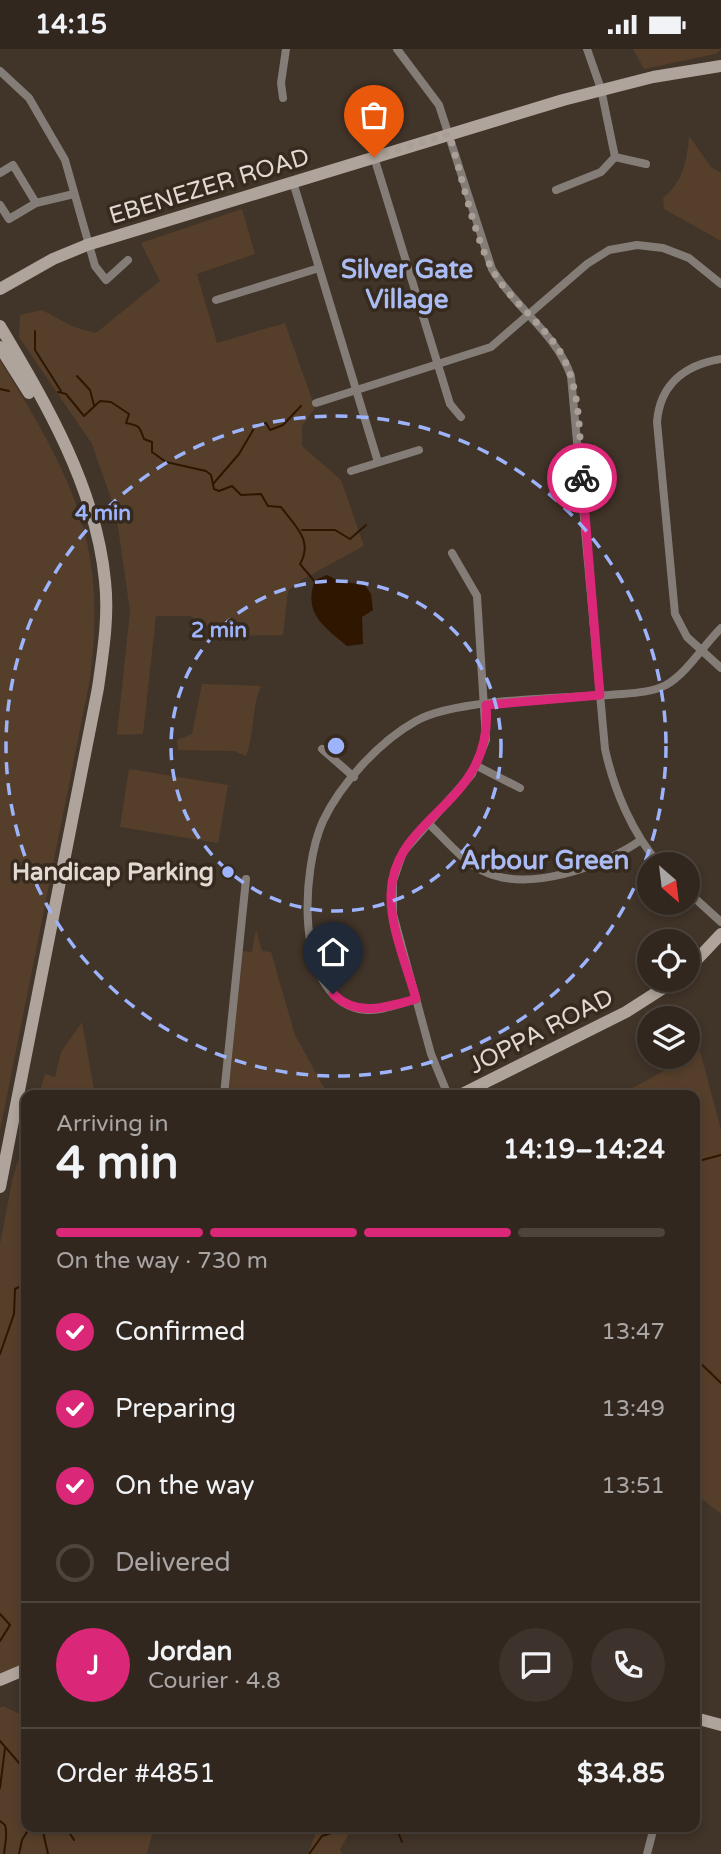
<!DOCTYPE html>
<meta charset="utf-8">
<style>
body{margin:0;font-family:"Varela Round",sans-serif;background:#3d332c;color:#f1f3f6;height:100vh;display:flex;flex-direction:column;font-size:26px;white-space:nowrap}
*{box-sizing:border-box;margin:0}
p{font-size:23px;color:#a8a5a4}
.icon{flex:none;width:38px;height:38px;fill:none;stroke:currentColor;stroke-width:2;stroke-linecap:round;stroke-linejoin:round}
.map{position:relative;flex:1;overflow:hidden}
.side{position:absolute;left:21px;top:1041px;width:679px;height:742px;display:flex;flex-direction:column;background:#31271f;border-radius:14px;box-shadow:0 4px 10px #0003,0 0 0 2px #4c443d}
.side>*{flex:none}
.needle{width:46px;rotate:152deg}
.buttons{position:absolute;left:637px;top:803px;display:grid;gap:14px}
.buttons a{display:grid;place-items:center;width:63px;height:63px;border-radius:50%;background:#31271f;box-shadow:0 4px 10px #0003,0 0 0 2px #4c443d;font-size:35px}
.pin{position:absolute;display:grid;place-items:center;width:60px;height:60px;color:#fff;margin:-72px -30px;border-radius:50% 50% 50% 0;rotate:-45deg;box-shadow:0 0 7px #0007}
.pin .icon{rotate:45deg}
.courier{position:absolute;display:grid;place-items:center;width:70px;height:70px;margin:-35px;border:5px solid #db2777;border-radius:50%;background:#fff;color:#222;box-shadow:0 2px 9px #0007}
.headline em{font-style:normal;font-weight:700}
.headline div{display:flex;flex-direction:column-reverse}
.headline{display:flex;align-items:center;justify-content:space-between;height:119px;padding:0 35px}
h1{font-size:46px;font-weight:700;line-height:52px}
.bar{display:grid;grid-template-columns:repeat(4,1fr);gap:10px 7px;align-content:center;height:84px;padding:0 35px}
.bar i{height:9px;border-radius:5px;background:#4c443d}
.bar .on{background:#db2777}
.bar p{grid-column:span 4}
.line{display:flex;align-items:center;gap:18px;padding:0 35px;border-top:2px solid #4c443d}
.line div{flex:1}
.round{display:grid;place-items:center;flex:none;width:74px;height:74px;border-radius:37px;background:#3d332c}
ol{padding:0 35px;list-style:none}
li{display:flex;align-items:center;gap:21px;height:77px}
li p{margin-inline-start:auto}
li .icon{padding:7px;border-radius:50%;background:#db2777;color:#fff;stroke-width:4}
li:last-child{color:#a8a5a4}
li i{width:38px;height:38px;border:4px solid #4c443d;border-radius:50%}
.status{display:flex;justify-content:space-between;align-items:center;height:49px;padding:0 35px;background:#31271f;direction:ltr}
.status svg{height:19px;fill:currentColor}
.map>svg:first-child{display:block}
.green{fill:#563f2a}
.water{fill:#2f1600}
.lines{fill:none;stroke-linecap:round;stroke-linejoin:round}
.stream{stroke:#2f1600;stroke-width:2}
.street{stroke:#847d77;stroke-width:8}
.secondary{stroke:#afa49b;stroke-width:12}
.done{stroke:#a99f97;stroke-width:7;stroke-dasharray:0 12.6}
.route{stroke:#db2777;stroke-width:9}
.ring{fill:none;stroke:#9db4fd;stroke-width:3.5;stroke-dasharray:12 9}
.poi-dot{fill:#9db4fd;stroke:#362a1f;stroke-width:2.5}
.labels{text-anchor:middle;stroke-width:7;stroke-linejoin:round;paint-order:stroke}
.street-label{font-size:24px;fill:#e1d9d2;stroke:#362a1f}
.poi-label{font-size:24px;font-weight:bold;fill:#e1d9d2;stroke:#362a1f;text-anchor:end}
.neighbourhood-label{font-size:26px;font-weight:bold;fill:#aabcf3;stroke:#362a1f}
.centre{fill:#9db4fd;stroke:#362a1f;stroke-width:3.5}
.ring-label{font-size:21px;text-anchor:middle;font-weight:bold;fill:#9db4fd;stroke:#362a1f;stroke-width:7;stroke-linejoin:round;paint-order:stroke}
</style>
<div class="status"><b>14:15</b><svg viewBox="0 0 49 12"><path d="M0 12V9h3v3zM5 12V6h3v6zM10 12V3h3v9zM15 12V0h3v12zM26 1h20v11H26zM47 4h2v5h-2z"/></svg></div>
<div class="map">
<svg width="721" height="1805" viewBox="0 0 721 1805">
<rect width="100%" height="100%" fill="#413429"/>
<g class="green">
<polygon points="633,0 721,0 721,1 715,5 644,20"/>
<path d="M689 87 711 118 721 124V192L664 160 663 149C683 133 687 112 689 87Z"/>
<polygon points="242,160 255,205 197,225 217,294 285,274 315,359 302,377 302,397 341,431 364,497 303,530 288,542 283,586 225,587 190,567 156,567 143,685 117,686 130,562 116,464 92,395 19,288 20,266 42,261 74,278 96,284 160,232 141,194"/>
<path d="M0 311C70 426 108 490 90 630L0 1082Z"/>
<path d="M202 635 261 637C251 660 255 684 246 707L234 702 178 701 177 691 192 685Z"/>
<polygon points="129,720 228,736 218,794 120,778"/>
<polygon points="256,880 262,902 271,903 295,986 328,1046 226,1046 242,902 252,903"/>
<polygon points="82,973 95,1046 39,1046 45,1025 55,1028 61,1003"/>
<polygon points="700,1002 721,1081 721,1465 695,1444 695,1046 620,1046"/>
<polygon points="26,1086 26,1336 20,1352 26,1355 26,1614 0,1625 0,1195 13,1128"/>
<polygon points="3,1657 26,1668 26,1778 154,1778 147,1805 0,1805 0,1659"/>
<polygon points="318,1778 353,1778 340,1800 342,1805 308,1805"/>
</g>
<path class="water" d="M327 526 339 532 365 536 371 545 373 561 362 568 363 595 347 597C323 577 303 564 315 531Z"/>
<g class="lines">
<g class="stream">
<polyline points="35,282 35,301 61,342"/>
<polyline points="77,327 90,341 94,356"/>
<polyline points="0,340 9,342"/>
<path d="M58 343 66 345 84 367 100 352 111 353 129 365 126 374C139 377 139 376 144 390L152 393V403L166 413 206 422 211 426 214 440 219 442 232 437 241 446 261 445 268 457 281 458C294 476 314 491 300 515L316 534"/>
<polyline points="213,435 239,405 256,376 266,374 270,381 283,376 301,357"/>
<polyline points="302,481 335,481 350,490 366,476"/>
<polyline points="695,1113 721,1106"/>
<polyline points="0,1305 14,1265 15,1240 23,1236 26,1215"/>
<polyline points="695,1309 721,1334"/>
<polyline points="0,1565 10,1576 0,1592"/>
<polyline points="0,1692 26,1722"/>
<polyline points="0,1739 5,1699"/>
<path d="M0 1772 5 1776C8 1786 5 1794 4 1805"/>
<polyline points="42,1778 48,1805"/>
<polyline points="66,1778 74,1791"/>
<polyline points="396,1778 402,1793"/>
<polyline points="19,1805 22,1791 30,1778"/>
<polyline points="309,1805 322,1787 350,1778"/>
</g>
<g class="street">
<path d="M397 0 439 56 492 220C515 259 555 283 571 327L605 700C614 741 632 784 660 816"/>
<polyline points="0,22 29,49 65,111 95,217 106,231 128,211"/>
<polyline points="283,49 281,34 286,0"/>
<polyline points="374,108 450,355 461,368"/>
<polyline points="615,108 646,115"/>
<polyline points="0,124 13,116 36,154"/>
<polyline points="293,133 378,413"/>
<polyline points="556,141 601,123 615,108 601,40 587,0"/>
<polyline points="0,156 9,170 36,154 74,145"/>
<polyline points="216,251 319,219"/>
<path d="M721 310C685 316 660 335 657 373L675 565 687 588 721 619"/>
<polyline points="316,354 491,298 587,215 609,201 637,196 663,199 689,209 721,235"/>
<polyline points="351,422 419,401"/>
<polyline points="322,700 354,728"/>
<polyline points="477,717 520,739"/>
<path d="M428 774C445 790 461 810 481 821 526 845 602 818 641 791"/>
<polyline points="688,843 721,873"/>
<path d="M416 950C398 955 378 964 359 960 293 945 302 818 323 772 341 734 380 692 416 672 454 650 561 649 609 646 628 644 648 645 666 636 687 624 703 597 721 579"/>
<polyline points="224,1046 246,830"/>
<polyline points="448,1046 431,1005 393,865 393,832 403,803 472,725 486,691 477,547 452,504"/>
<polyline points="647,1805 654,1778"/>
</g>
<g class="secondary">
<polyline points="0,240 53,210 87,196 563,51 653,28 721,17"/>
<path d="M0 277C47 356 96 439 105 532 109 568 103 603 98 639L0 1138"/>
<polyline points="0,298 29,344"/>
<polyline points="688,920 721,885"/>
<polyline points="460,1046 626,963 676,931"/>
<polyline points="0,1631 26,1620"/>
<polyline points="695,1669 721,1676"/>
</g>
</g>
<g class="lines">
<path class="done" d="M374 108 449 85C461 123 474 188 493 222 509 250 536 269 555 295 582 332 579 385 582 429"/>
<path class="route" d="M333 945C358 969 386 958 416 950 407 917 390 879 391 845 393 765 495 756 486 656L600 646 582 429"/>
</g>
<g class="ring">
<circle cx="336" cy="697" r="165"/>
<circle cx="336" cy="697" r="330"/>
</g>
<circle class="poi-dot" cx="228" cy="823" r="7"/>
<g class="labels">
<g class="street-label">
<text transform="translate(209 137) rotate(-17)" y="8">EBENEZER ROAD</text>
<text transform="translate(541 982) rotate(-27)" y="8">JOPPA ROAD</text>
</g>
<g class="poi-label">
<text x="214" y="831">Handicap Parking</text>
</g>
<g class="neighbourhood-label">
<text x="407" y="229">Silver Gate<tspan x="407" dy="30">Village</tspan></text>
<text x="545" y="820">Arbour Green</text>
</g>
</g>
<circle cx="336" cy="697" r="10" class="centre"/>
<g class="ring-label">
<text x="103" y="471">4 min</text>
<text x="219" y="588">2 min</text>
</g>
</svg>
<div class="buttons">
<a><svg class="needle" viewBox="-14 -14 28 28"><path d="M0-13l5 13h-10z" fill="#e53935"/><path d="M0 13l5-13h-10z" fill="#a8a5a4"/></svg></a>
<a><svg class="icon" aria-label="locate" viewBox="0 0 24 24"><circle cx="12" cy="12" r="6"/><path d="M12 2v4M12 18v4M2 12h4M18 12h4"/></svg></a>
<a><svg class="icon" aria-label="layers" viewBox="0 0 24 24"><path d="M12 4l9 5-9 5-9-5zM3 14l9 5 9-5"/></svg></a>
</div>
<div class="pin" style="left:374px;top:108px;background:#ea580c"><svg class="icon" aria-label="bag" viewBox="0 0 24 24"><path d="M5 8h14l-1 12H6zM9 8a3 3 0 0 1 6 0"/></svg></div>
<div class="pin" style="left:333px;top:945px;background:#1f2937"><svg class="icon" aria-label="home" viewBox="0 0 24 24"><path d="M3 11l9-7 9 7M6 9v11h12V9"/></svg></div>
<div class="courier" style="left:582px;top:429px"><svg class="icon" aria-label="bike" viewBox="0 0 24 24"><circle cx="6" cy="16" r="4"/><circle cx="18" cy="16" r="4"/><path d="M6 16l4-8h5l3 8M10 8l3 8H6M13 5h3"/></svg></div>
<section class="side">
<div class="headline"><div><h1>4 min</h1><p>Arriving in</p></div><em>14:19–14:24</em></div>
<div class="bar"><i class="on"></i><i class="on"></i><i class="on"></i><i></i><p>On the way · 730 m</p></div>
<ol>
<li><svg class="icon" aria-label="check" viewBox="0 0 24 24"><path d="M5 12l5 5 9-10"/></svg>Confirmed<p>13:47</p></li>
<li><svg class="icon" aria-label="check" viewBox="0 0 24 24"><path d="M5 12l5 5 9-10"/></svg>Preparing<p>13:49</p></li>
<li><svg class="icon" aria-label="check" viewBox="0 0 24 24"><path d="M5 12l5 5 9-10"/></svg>On the way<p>13:51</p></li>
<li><i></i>Delivered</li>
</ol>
<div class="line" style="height:126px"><b class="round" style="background:#db2777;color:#fff">J</b><div><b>Jordan</b><p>Courier · 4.8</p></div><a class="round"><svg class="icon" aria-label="chat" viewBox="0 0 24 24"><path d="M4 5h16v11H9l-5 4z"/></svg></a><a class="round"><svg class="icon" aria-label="phone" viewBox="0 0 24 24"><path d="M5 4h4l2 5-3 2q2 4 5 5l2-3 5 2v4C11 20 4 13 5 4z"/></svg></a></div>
<div class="line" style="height:91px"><div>Order #4851</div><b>$34.85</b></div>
</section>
</div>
